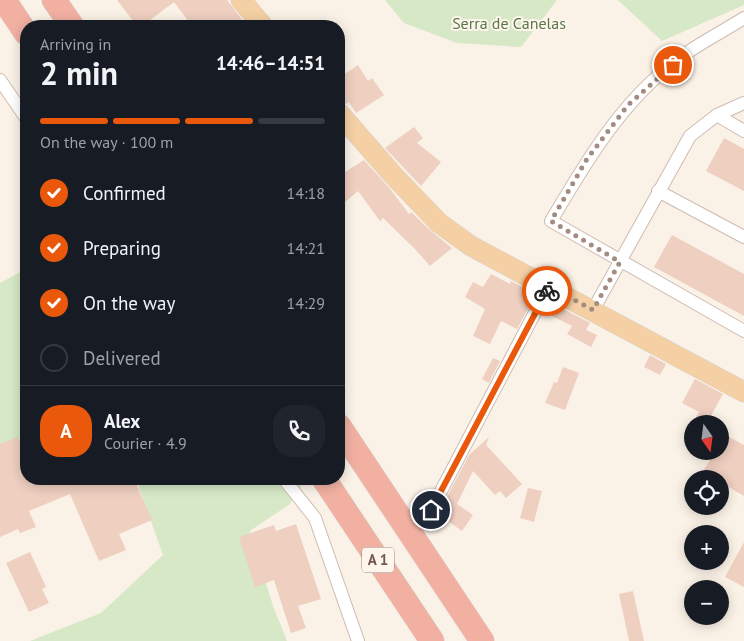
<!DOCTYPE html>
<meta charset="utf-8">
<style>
body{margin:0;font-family:"PT Sans",sans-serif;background:#20242c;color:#f1f3f6;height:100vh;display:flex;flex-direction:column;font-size:19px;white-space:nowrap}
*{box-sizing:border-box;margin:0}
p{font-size:16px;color:#9ea1a6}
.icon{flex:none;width:28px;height:28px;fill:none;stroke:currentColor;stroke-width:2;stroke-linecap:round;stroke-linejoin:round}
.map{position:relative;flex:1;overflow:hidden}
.details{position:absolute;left:20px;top:20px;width:325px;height:465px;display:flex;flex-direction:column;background:#171b24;border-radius:20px;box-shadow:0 2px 12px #0003}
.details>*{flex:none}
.needle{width:32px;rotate:166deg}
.buttons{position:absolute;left:684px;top:415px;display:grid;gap:10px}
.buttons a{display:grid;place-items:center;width:45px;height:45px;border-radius:50%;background:#171b24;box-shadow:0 2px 12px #0003;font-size:25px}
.pin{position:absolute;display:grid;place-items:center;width:42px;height:42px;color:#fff;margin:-21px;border:2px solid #fff;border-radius:50%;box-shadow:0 1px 5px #0007}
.courier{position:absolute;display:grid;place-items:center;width:50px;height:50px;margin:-25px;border:4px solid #ea580c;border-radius:50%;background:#fff;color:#222;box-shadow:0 1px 6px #0007}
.head em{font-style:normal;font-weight:700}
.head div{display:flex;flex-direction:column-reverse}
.head{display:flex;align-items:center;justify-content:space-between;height:85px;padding:0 20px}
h1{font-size:32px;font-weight:700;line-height:38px}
.bar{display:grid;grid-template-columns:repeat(4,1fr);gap:8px 5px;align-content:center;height:60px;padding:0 20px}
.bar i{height:6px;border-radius:4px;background:#363941}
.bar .current{background:#ea580c}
.bar p{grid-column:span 4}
.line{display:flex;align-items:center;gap:12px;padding:0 20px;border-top:1px solid #363941}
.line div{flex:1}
.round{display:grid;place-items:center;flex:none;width:52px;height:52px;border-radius:20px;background:#20242c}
ol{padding:0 20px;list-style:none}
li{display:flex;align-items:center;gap:15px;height:55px}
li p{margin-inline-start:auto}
li .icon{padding:5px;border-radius:50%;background:#ea580c;color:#fff;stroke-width:4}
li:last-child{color:#9ea1a6}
li i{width:28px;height:28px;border:2px solid #363941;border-radius:50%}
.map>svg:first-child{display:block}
.green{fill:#d6e8c6}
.building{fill:#eecfc0}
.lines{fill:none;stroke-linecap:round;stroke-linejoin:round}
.minor-casing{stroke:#cebbb1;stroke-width:14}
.primary-casing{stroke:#d8d0cd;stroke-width:21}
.motorway-casing{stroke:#d8d0cd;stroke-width:25}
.minor{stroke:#fff;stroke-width:12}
.primary{stroke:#f5d0a4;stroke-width:20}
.motorway{stroke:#f1b0a2;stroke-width:24}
.done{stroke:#a38d83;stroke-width:5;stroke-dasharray:0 9}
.route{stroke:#ea580c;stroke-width:6}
.labels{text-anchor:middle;stroke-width:4;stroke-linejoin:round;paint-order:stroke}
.shield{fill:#fef6ed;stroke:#9d877d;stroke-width:1}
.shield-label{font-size:15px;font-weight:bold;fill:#73574d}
.park-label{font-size:16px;fill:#597846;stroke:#fef6ed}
</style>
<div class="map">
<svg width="744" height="641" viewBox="0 0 744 641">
<rect width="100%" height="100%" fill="#fbf2e7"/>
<g class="green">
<polygon points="385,0 557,0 521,47 457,43 404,23"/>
<polygon points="618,0 744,0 744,5 662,41"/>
<polygon points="26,269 26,440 0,452 0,283"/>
<polygon points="136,479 296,479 301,487 290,504 250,531 273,606 287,641 30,641 101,613 163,555"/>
</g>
<g class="building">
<polygon points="117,0 227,0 247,26 192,26 174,2 142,26 137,26"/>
<polygon points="358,65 368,81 372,78 384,95 356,113 349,102 346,104 339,101 339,78"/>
<polygon points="414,127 423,138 417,143 441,162 421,186 385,148"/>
<polygon points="724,138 744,149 744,191 706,171"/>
<polygon points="364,160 391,190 409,214 411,212 431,231 452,248 430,266 415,249 383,218 380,221 358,191 345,202 339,194 339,176"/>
<polygon points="672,235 744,274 744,316 654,267"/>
<polygon points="491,274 510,284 511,281 536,294 517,329 501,321 490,344 473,336 485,309 465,297 473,282 483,287"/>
<polygon points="550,302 590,323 586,330 597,335 591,347 567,334 572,326 544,312"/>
<polygon points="650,355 666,364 660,375 644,367"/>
<polygon points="493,358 500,361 489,383 482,379"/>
<polygon points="563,367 579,373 565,410 545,403 554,382 557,383"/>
<polygon points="695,379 723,394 707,423 696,417 699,412 682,403"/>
<polygon points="720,432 744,445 744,496 720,482 720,479 713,479 702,473 710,460 692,451 720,451"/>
<polygon points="17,437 19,441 26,438 26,479 134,479 152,520 119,534 126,550 99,561 70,494 29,511 36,527 20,533 18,529 0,537 0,444"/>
<polygon points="489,437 486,445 522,484 506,498 500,491 495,495 473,471 457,504 473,515 462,531 438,514 469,455"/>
<polygon points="528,488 542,491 534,522 520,518"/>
<polygon points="296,524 321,599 298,606 306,628 291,633 274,580 255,587 239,537 274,525 276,531"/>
<polygon points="744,542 744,587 725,577"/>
<polygon points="30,552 46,587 42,589 49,603 29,612 6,563"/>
<polygon points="633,591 644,641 629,641 619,594"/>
</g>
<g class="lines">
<g class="minor-casing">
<g id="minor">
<path d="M744 18C725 30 706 40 688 52 626 94 588 158 551 221L744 331"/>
<polyline points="0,80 26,118"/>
<polyline points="717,115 744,131"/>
<polyline points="658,191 744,237"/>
<polyline points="593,310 690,136 717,115 744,103"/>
<polyline points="284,479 315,518 358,641"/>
<polyline points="431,510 549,286"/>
</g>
</g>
<g class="primary-casing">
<g id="primary">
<polyline points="241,0 263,26"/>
<polyline points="339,113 393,175 439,223 471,246 744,392"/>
</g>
</g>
<g class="motorway-casing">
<g id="motorway">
<polyline points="4,0 26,33"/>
<polyline points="54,0 72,26"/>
<polyline points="339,426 482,641"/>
<polyline points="324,479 432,641"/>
</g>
</g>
<use href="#minor" class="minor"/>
<use href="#primary" class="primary"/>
<use href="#motorway" class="motorway"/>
</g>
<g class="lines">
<polyline class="done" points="547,291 549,286 593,310 620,262 551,221 587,159 628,105 673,65"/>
<polyline class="route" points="431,510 547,291"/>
</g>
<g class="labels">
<rect class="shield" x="362" y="547.5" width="32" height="25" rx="4"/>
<g class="shield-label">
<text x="378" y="565">A 1</text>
</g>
<g class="park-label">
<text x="509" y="29">Serra de Canelas</text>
</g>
</g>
</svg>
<div class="buttons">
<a><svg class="needle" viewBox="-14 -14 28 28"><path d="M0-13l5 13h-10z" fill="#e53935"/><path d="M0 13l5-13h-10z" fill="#9ea1a6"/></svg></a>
<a><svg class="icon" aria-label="locate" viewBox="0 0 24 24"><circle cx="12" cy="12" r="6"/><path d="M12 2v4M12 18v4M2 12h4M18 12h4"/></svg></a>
<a>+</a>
<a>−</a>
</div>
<div class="pin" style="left:673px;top:65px;background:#ea580c"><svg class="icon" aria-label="bag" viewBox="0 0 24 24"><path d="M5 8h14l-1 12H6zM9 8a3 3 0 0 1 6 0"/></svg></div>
<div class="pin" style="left:431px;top:510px;background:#1f2937"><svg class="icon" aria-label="home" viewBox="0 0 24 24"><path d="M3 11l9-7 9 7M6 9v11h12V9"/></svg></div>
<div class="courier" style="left:547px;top:291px"><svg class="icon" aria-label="bike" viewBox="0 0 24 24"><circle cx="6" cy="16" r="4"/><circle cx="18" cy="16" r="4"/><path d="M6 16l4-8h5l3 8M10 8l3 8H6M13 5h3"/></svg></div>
<section class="details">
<div class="head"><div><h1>2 min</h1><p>Arriving in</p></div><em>14:46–14:51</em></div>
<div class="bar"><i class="current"></i><i class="current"></i><i class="current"></i><i></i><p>On the way · 100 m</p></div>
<ol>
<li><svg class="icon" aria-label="check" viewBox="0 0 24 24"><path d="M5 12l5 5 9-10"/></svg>Confirmed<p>14:18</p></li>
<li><svg class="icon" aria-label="check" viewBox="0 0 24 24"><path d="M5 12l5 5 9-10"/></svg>Preparing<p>14:21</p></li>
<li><svg class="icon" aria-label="check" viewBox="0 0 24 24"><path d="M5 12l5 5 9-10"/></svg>On the way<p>14:29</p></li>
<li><i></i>Delivered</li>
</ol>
<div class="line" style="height:90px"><b class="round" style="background:#ea580c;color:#fff">A</b><div><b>Alex</b><p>Courier · 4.9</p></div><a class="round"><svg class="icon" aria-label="phone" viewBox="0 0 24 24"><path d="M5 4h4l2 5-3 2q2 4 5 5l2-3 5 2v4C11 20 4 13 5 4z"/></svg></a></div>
</section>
</div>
